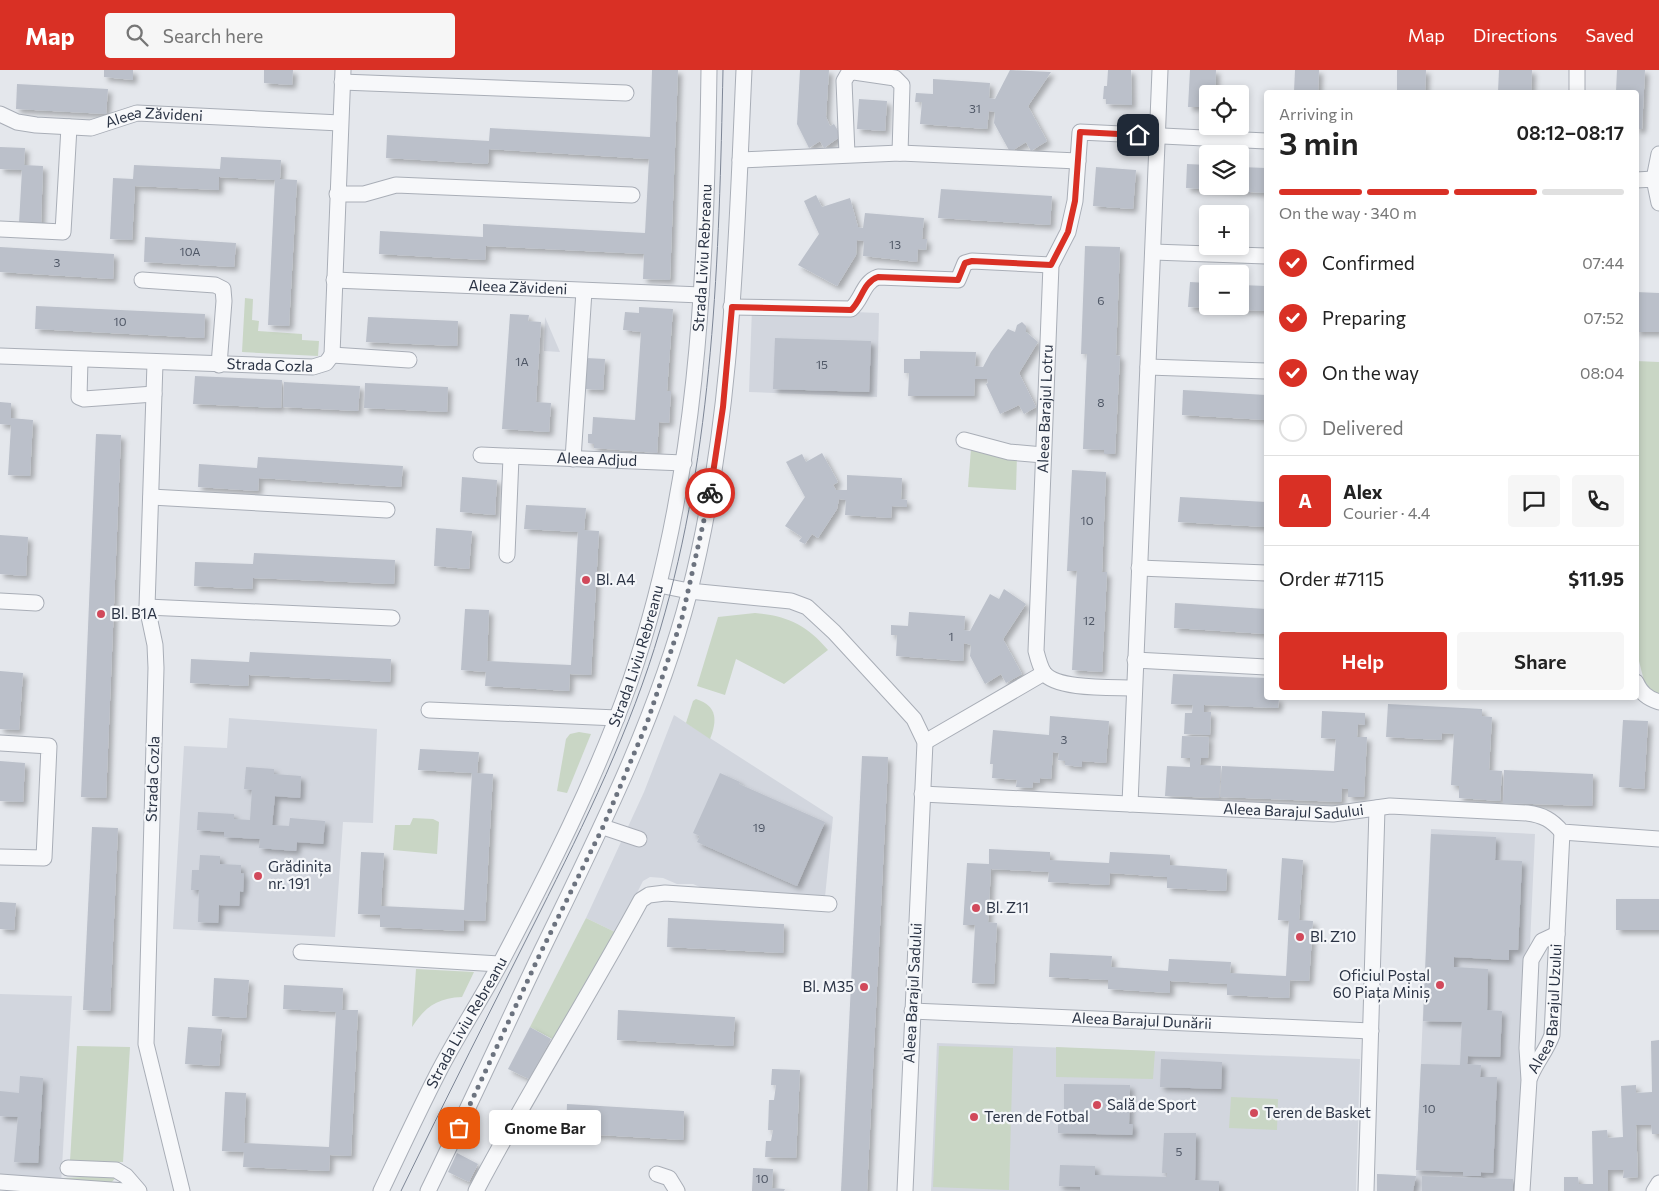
<!DOCTYPE html>
<meta charset="utf-8">
<style>
body{margin:0;font-family:Commissioner,sans-serif;background:#f6f6f6;color:#222;height:100vh;display:flex;flex-direction:column;font-size:19px;white-space:nowrap}
*{box-sizing:border-box;margin:0}
p{font-size:16px;color:#767676}
.icon{flex:none;width:28px;height:28px;fill:none;stroke:currentColor;stroke-width:2;stroke-linecap:round;stroke-linejoin:round}
.map{position:relative;flex:1;overflow:hidden}
.panel{position:absolute;left:1264px;top:20px;width:375px;height:610px;display:flex;flex-direction:column;background:#fff;border-radius:5px;box-shadow:0 2px 8px #0003}
.panel>*{flex:none}
.buttons{position:absolute;left:1199px;top:15px;display:grid;gap:10px}
.buttons a{display:grid;place-items:center;width:50px;height:50px;border-radius:5px;background:#fff;box-shadow:0 2px 8px #0003;font-size:25px}
.pin{position:absolute;display:grid;place-items:center;width:42px;height:42px;color:#fff;margin:-21px;border-radius:10px;box-shadow:0 2px 8px #0006}
.courier{position:absolute;display:grid;place-items:center;width:50px;height:50px;margin:-25px;border:4px solid #d93025;border-radius:50%;background:#fff;color:#222;box-shadow:0 1px 6px #0007}
.bubble{position:absolute;height:35px;border-radius:5px;background:#fff;box-shadow:0 2px 8px #0003;font-size:16px;font-weight:600;line-height:35px;text-align:center}
.headline em{font-style:normal;font-weight:600}
.headline div{display:flex;flex-direction:column-reverse}
.headline{display:flex;align-items:center;justify-content:space-between;height:85px;padding:0 15px}
h1{font-size:32px;font-weight:600;line-height:38px}
.bar{display:grid;grid-template-columns:repeat(4,1fr);gap:8px 5px;align-content:center;height:60px;padding:0 15px}
.bar i{height:6px;border-radius:4px;background:#e0e0e0}
.bar .on{background:#d93025}
.bar p{grid-column:span 4}
.line{display:flex;align-items:center;gap:12px;padding:0 15px;border-top:1px solid #e0e0e0}
.line div{flex:1}
.round{display:grid;place-items:center;flex:none;width:52px;height:52px;border-radius:5px;background:#f6f6f6}
ol{padding:0 15px;list-style:none}
li{display:flex;align-items:center;gap:15px;height:55px}
li p{margin-inline-start:auto}
li .icon{padding:5px;border-radius:50%;background:#d93025;color:#fff;stroke-width:4}
li:last-child{color:#767676}
li i{width:28px;height:28px;border:2px solid #e0e0e0;border-radius:50%}
.cta{display:flex;gap:10px;margin-top:auto;padding:10px 15px}
.cta a{flex:1;height:58px;border-radius:5px;background:#d93025;color:#fff;font-size:20px;font-weight:600;line-height:58px;text-align:center}
.cta a+a{background:#f6f6f6;color:#222}
header{display:flex;align-items:center;gap:30px;box-sizing:border-box;height:70px;padding:0 25px;background:#d93025;color:#fff}
header strong{font-size:24px}
nav{display:flex;gap:28px;margin-inline-start:auto;font-size:18px}
.search{width:350px;height:45px;background:#f6f6f6;display:flex;align-items:center;gap:12px;box-sizing:border-box;padding:0 18px;border-radius:5px;color:#767676;font-size:19px}
.map>svg:first-child{display:block}
.built{fill:#d2d6de}
.green{fill:#c9d6c5}
.building{fill:#bbc0ca;filter:url(#shadow)}
.lines{fill:none;stroke-linecap:round;stroke-linejoin:round}
.minor-casing{stroke:#a9aeb7;stroke-width:17}
.minor{stroke:#f7f8fa;stroke-width:15}
.tram{stroke:#7d8696;stroke-width:1}
.done{stroke:#6c737f;stroke-width:5;stroke-dasharray:0 9}
.route{stroke:#d93025;stroke-width:6}
.poi-dot{fill:#d1495b;stroke:#f4f6f9;stroke-width:2}
.labels{text-anchor:middle;stroke-width:4.5;stroke-linejoin:round;paint-order:stroke}
.number-label{font-size:12px;fill:#4f5766}
.street-label{font-size:15px;fill:#2b3445;stroke:#f4f6f9}
.poi-label{font-size:15px;fill:#2b3445;stroke:#f4f6f9;text-anchor:start}
</style>
<header>
<strong>Map</strong>
<div class="search"><svg class="icon" aria-label="search" viewBox="0 0 24 24"><circle cx="10" cy="10" r="6"/><path d="M15 15l6 6"/></svg>Search here</div>
<nav><a>Map</a><a>Directions</a><a>Saved</a></nav>
</header>
<div class="map">
<svg width="1659" height="1121" viewBox="0 0 1659 1121">
<defs>
<filter id="shadow"><feDropShadow dx="4" dy="4" stdDeviation="2.5" flood-color="#0004"/></filter>
</defs>
<rect width="100%" height="100%" fill="#e4e7ec"/>
<g class="built">
<polygon points="752,238 879,243 877,327 749,322"/>
<polygon points="545,247 560,282 544,281"/>
<polygon points="674,645 833,747 825,827 707,820 693,814 677,814 663,808 650,807 643,811 617,863 586,848 644,722"/>
<polygon points="229,648 377,659 373,753 343,752 335,867 173,859 184,676 227,678"/>
<polygon points="1431,759 1535,764 1519,1121 1377,1121 1377,1104 1416,1106"/>
<polygon points="0,924 72,926 61,1114 0,1110"/>
<polygon points="937,973 1360,989 1356,1121 931,1121"/>
</g>
<g class="green">
<polygon points="245,228 253,229 252,250 259,251 258,261 302,264 302,270 319,271 318,286 242,282"/>
<polygon points="1636,291 1659,292 1659,626 1646,619 1636,579"/>
<polygon points="971,379 1017,385 1016,420 968,417"/>
<path d="M755 543C787 546 806 554 828 580L784 614 736 589 725 625 697 616 718 547Z"/>
<path d="M696 629C718 636 717 651 710 669L686 653 693 631Z"/>
<polygon points="579,662 591,664 567,723 557,721 566,669 570,664"/>
<polygon points="413,748 433,749 439,752 437,784 393,780 395,755 410,755"/>
<polygon points="586,848 617,863 558,972 530,957"/>
<path d="M416 899 474 902 462 927C437 928 425 937 412 957Z"/>
<polygon points="77,976 130,977 123,1092 70,1091"/>
<polygon points="939,976 1013,978 1009,1120 933,1117"/>
<polygon points="1056,977 1155,981 1153,1009 1056,1007"/>
<polygon points="1231,1027 1278,1029 1277,1060 1229,1058"/>
<polygon points="118,1105 111,1113 63,1121 64,1108"/>
</g>
<g class="building">
<polygon points="104,0 133,0 133,10 104,7"/>
<polygon points="264,0 293,0 292,15 264,13"/>
<polygon points="652,0 678,0 670,210 643,209 644,184 486,176 485,190 379,184 380,161 483,167 483,154 645,163 649,89 489,79 488,94 386,88 387,65 489,71 490,58 650,67"/>
<polygon points="800,0 829,0 826,47 830,56 834,54 841,66 824,78 820,71 809,78 797,54"/>
<polygon points="1010,0 1051,2 1028,36 1047,71 1031,81 1026,72 1010,82 994,53 995,42 989,41 987,59 920,54 922,32 915,32 916,23 933,24 933,9 990,13 989,28 995,29"/>
<polygon points="1108,0 1131,0 1132,35 1106,34 1106,29 1103,29 1104,16 1107,16"/>
<polygon points="1190,0 1216,0 1215,24 1208,24 1208,37 1188,37"/>
<polygon points="1295,0 1319,0 1318,22 1294,22"/>
<polygon points="1397,0 1426,0 1425,22 1397,22"/>
<polygon points="1499,0 1532,0 1531,22 1498,22"/>
<polygon points="1617,0 1645,0 1642,59 1636,59 1636,22 1616,22"/>
<polygon points="17,14 108,19 106,44 16,39"/>
<polygon points="859,29 887,31 885,61 857,59"/>
<polygon points="0,77 25,78 24,95 43,96 41,154 19,153 22,100 0,99"/>
<polygon points="221,87 281,90 280,109 297,110 289,256 268,255 275,110 219,107 219,120 135,116 132,170 110,169 113,108 133,109 134,95 220,99"/>
<polygon points="1187,94 1208,95 1208,116 1240,116 1240,97 1266,98 1266,123 1186,118"/>
<polygon points="1096,97 1136,100 1133,139 1093,136"/>
<polygon points="941,119 1052,126 1050,155 938,148"/>
<polygon points="816,125 822,137 850,128 858,157 863,158 865,143 924,148 922,169 927,169 926,180 918,179 917,192 863,186 864,171 857,170 856,185 837,216 798,195 819,164 804,131"/>
<polygon points="145,167 236,173 234,197 144,192"/>
<polygon points="1085,176 1120,177 1116,285 1120,286 1115,384 1104,384 1104,380 1083,379 1087,284 1081,284"/>
<polygon points="0,177 114,184 113,209 0,202"/>
<polygon points="1190,212 1208,213 1208,236 1240,236 1240,215 1266,216 1266,241 1188,237"/>
<polygon points="1636,222 1659,223 1659,262 1636,262"/>
<polygon points="36,236 205,244 204,268 35,259"/>
<polygon points="639,237 673,239 667,321 671,321 669,353 659,352 657,383 594,378 594,374 588,373 588,364 592,364 593,347 635,350 641,262 623,260 625,242 639,243"/>
<polygon points="510,244 529,245 528,251 541,252 536,332 551,333 549,362 502,359"/>
<polygon points="368,247 458,251 457,276 366,272"/>
<polygon points="1022,252 1026,256 1026,262 1038,272 1019,303 1036,337 1024,344 1019,335 1000,344 986,314 988,313 987,309 975,309 974,326 908,326 909,303 904,303 904,289 920,289 920,281 976,282 975,296 983,297 991,282 1008,259 1015,262 1017,255"/>
<polygon points="775,268 871,271 869,322 773,319"/>
<polygon points="586,288 605,289 603,320 584,319"/>
<polygon points="195,306 282,310 281,338 193,334"/>
<polygon points="284,312 360,316 358,341 283,337"/>
<polygon points="365,313 448,317 447,342 364,338"/>
<polygon points="1183,320 1266,325 1266,350 1182,345"/>
<polygon points="0,332 11,333 11,348 33,350 30,406 8,405 11,355 0,354"/>
<polygon points="96,364 121,365 106,728 81,727"/>
<polygon points="822,383 838,412 833,415 836,420 847,420 847,405 902,408 901,429 907,430 907,437 892,436 891,448 845,445 846,430 839,429 837,439 818,468 812,464 805,474 799,471 802,467 785,456 805,427 786,392 802,384 806,392"/>
<polygon points="258,387 403,396 401,417 259,408 258,421 198,417 199,394 257,398"/>
<polygon points="1072,400 1106,402 1102,502 1107,502 1102,602 1072,600 1077,501 1067,501"/>
<polygon points="462,407 497,410 495,445 460,442"/>
<polygon points="1180,427 1266,432 1266,457 1178,452"/>
<polygon points="526,435 586,438 584,460 599,461 591,605 570,604 569,621 485,616 486,602 461,600 465,539 489,540 487,591 571,595 578,462 524,459"/>
<polygon points="436,458 472,461 469,499 434,496"/>
<polygon points="0,465 28,467 26,506 0,504"/>
<polygon points="254,483 395,490 394,514 253,508 252,519 194,516 195,492 253,494"/>
<polygon points="1004,519 1026,534 1003,569 1022,604 1006,613 1001,604 985,614 970,586 971,575 964,573 963,591 896,586 897,565 891,565 891,555 908,556 909,542 965,546 964,560 970,561 990,524 999,529"/>
<polygon points="1175,533 1266,539 1266,564 1174,558"/>
<polygon points="250,582 391,589 390,612 249,605 248,616 190,613 191,589 249,592"/>
<polygon points="0,601 23,603 19,660 0,659"/>
<polygon points="1173,604 1266,608 1266,628 1279,628 1278,638 1204,635 1204,642 1211,642 1210,665 1184,664 1185,643 1192,643 1193,635 1171,634"/>
<polygon points="1388,634 1482,639 1482,646 1492,647 1489,700 1502,701 1500,731 1459,728 1459,716 1451,715 1454,664 1442,663 1441,670 1386,667"/>
<polygon points="1322,641 1365,643 1365,655 1358,654 1357,667 1367,667 1364,727 1348,727 1348,719 1342,718 1341,732 1220,727 1222,696 1334,701 1336,669 1321,668"/>
<polygon points="1050,646 1109,651 1106,693 1082,691 1082,697 1065,695 1065,691 1058,690 1059,683 1053,682 1051,709 1040,708 1040,713 1033,712 1032,718 1016,717 1017,710 992,708 993,694 990,694 993,660 1049,665"/>
<polygon points="1623,650 1648,651 1644,719 1619,717"/>
<polygon points="1182,666 1209,667 1208,688 1201,688 1200,695 1221,696 1219,728 1165,726 1167,696 1190,697 1190,688 1181,688"/>
<polygon points="420,679 479,682 477,703 493,704 485,851 464,850 464,861 380,857 380,845 358,844 361,782 384,783 381,836 464,840 472,703 418,700"/>
<polygon points="862,686 888,687 887,714 867,1121 841,1121"/>
<polygon points="0,691 25,693 23,732 0,731"/>
<polygon points="246,697 274,699 274,704 301,706 300,728 275,726 272,755 289,756 290,748 325,751 323,774 297,772 296,781 259,778 260,769 224,767 224,762 197,760 198,742 234,744 234,749 250,750 252,720 244,719"/>
<polygon points="1504,700 1593,704 1592,736 1503,733"/>
<polygon points="720,703 740,712 739,714 825,752 797,816 697,772 700,766 693,763"/>
<polygon points="92,757 118,758 110,941 83,940"/>
<polygon points="1431,764 1496,767 1495,790 1522,791 1518,880 1509,880 1509,890 1454,887 1454,897 1488,899 1487,940 1502,941 1500,987 1468,986 1467,994 1481,995 1480,1007 1497,1007 1493,1103 1481,1102 1481,1106 1463,1106 1463,1102 1416,1100 1421,994 1460,995 1462,952 1423,951"/>
<polygon points="989,779 1050,782 1050,790 1109,793 1110,782 1170,785 1170,795 1227,799 1226,821 1167,818 1167,807 1110,803 1109,815 1048,812 1049,802 991,799 988,852 997,853 994,914 972,913 975,855 963,855 967,793 989,794"/>
<polygon points="200,785 220,786 220,794 241,795 241,803 244,804 243,822 240,821 239,836 219,835 218,853 198,852 199,820 191,820 192,800 199,800"/>
<polygon points="1282,788 1303,790 1299,850 1313,851 1309,911 1290,910 1289,928 1227,925 1227,914 1170,911 1170,923 1108,919 1108,910 1049,907 1050,883 1112,886 1111,897 1168,901 1169,889 1231,892 1230,903 1286,906 1289,851 1278,850"/>
<rect x="1616" y="829" width="43" height="31"/>
<polygon points="0,832 16,833 14,860 0,859"/>
<polygon points="668,848 784,854 783,883 667,877"/>
<polygon points="214,908 249,910 246,948 212,946"/>
<polygon points="284,915 343,918 342,940 358,940 351,1086 330,1085 329,1101 243,1097 244,1082 222,1081 225,1022 246,1023 244,1073 329,1077 336,942 283,939"/>
<polygon points="618,940 735,947 733,976 617,970"/>
<polygon points="188,957 222,959 219,996 185,994"/>
<polygon points="530,957 551,969 529,1009 508,999"/>
<polygon points="1659,970 1659,1064 1652,1064 1651,1055 1636,1055 1638,1107 1623,1108 1624,1100 1608,1100 1608,1121 1564,1121 1564,1107 1578,1107 1579,1114 1593,1114 1592,1061 1607,1060 1608,1068 1623,1067 1621,1016 1636,1015 1636,1023 1652,1022 1651,971"/>
<polygon points="1161,989 1222,992 1221,1019 1160,1017"/>
<polygon points="772,999 800,1000 796,1088 765,1087 766,1071 771,1071 773,1060 768,1060 769,1030 774,1030 776,1015 771,1015"/>
<polygon points="20,1006 43,1008 38,1093 14,1092 18,1047 0,1046 0,1021 19,1023"/>
<polygon points="1064,1014 1130,1015 1129,1054 1133,1054 1132,1065 1058,1063 1058,1049 1064,1050"/>
<polygon points="567,1034 684,1041 683,1070 566,1063"/>
<polygon points="1164,1063 1196,1063 1195,1110 1219,1111 1219,1121 1080,1121 1080,1117 1059,1116 1060,1095 1095,1096 1095,1105 1167,1107 1167,1103 1162,1103"/>
<polygon points="457,1083 478,1094 469,1112 448,1102"/>
<polygon points="753,1098 773,1099 772,1118 785,1119 784,1121 752,1121"/>
<polygon points="1377,1104 1416,1106 1413,1121 1377,1121"/>
<polygon points="1422,1106 1513,1109 1513,1121 1422,1121"/>
</g>
<g class="lines">
<g class="minor-casing">
<g id="minor">
<polyline points="342,12 626,23"/>
<polyline points="1577,22 1577,0"/>
<path id="s1" d="M0 44 17 52 36 55 91 58 137 43 340 53"/>
<polyline points="847,84 844,11 848,4 854,2 895,8 902,15 900,83"/>
<polyline points="740,90 900,83 1078,91"/>
<polyline points="1654,109 1659,84"/>
<polyline points="1636,110 1654,109 1659,133"/>
<polyline points="337,124 364,124 396,115 632,125"/>
<polyline points="0,159 63,162 69,57"/>
<polyline points="1153,182 1266,186"/>
<polyline points="142,210 215,215 223,219 224,231 219,295"/>
<path id="s2" d="M334 210 701 225"/>
<path d="M731 237 851 239C862 230 863 212 878 207L958 210 965 193 972 191 1051 195"/>
<polyline points="332,285 343,0"/>
<polyline points="332,285 409,290"/>
<path id="s3" d="M0 286 313 297 326 293 332 285"/>
<polyline points="80,290 79,327 84,329 154,324"/>
<polyline points="155,293 147,537 155,575 156,598 146,974 182,1121"/>
<polyline points="1148,297 1266,301"/>
<polyline points="964,370 1009,382 1043,385"/>
<path id="s4" d="M481 385 684 393"/>
<polyline points="573,389 584,221"/>
<polyline points="151,427 387,440"/>
<polyline points="507,485 511,387"/>
<polyline points="1139,498 1266,503"/>
<polyline points="659,515 689,521 791,531 807,537 834,562 904,638 914,649 925,672 905,1121"/>
<polyline points="0,531 36,533"/>
<polyline points="147,537 392,548"/>
<polyline points="1135,590 1266,597"/>
<path d="M1636 612C1641 623 1647 628 1659 632"/>
<path id="s5" d="M1134 618C1113 617 1057 620 1044 603 1040 597 1038 589 1036 581L1051 195 1068 162 1075 131 1080 62 1266 71"/>
<polyline points="429,640 617,648"/>
<polyline points="925,672 1044,603"/>
<polyline points="0,673 49,676 44,788 0,787"/>
<path id="s6" d="M922 724 1333 744 1390 736 1527 743C1543 745 1552 750 1562 762L1659 769"/>
<polyline points="1130,734 1160,0"/>
<polyline points="603,757 639,769"/>
<polyline points="301,882 499,894"/>
<path id="s7" d="M912 941 1371 961"/>
<path id="s8" d="M1530 1007C1536 992 1547 980 1552 965L1562 762"/>
<polyline points="68,1098 116,1100 126,1106 139,1121"/>
<polyline points="657,1104 669,1108 677,1121"/>
<polyline points="0,1112 125,1121"/>
<path id="s9" d="M381 1121C400 1081 418 1042 438 1003 457 966 480 931 500 894 548 803 596 709 630 612 698 415 706 207 709 0"/>
<path d="M428 1121C467 1041 504 960 542 880 598 764 656 650 689 524 733 353 736 175 744 0"/>
<path d="M476 1121C528 1022 588 928 641 830L649 825 665 823 829 834"/>
<polyline points="1366,1121 1377,738"/>
<polyline points="1522,1121 1529,1010 1527,978 1531,890 1542,871 1557,864"/>
<polyline points="1654,1121 1659,1113"/>
</g>
</g>
<use href="#minor" class="minor"/>
<path class="tram" d="M401 1121C446 1028 493 936 539 844 585 752 631 659 660 560 714 378 719 188 723 0"/>
</g>
<g class="lines">
<polyline class="done" points="459,1058 540,884 603,757 647,653 682,548 710,423"/>
<path class="route" d="M710 423 723 337 732 237 851 240C862 230 863 212 878 207L958 210 965 193 972 191 1051 195 1068 162 1075 131 1080 62 1138 65"/>
</g>
<g class="poi-dot">
<circle cx="586" cy="510" r="5"/>
<circle cx="101" cy="544" r="5"/>
<circle cx="258" cy="806" r="5"/>
<circle cx="976" cy="838" r="5"/>
<circle cx="1300" cy="867" r="5"/>
<circle cx="1440" cy="915" r="5"/>
<circle cx="864" cy="917" r="5"/>
<circle cx="1097" cy="1035" r="5"/>
<circle cx="1254" cy="1043" r="5"/>
<circle cx="974" cy="1047" r="5"/>
</g>
<g class="labels">
<g class="number-label">
<text x="975" y="43">31</text>
<text x="895" y="179">13</text>
<text x="190" y="186">10A</text>
<text x="57" y="197">3</text>
<text x="1101" y="235">6</text>
<text x="120" y="256">10</text>
<text x="522" y="296">1A</text>
<text x="822" y="299">15</text>
<text x="1101" y="337">8</text>
<text x="1087" y="455">10</text>
<text x="1089" y="555">12</text>
<text x="951" y="571">1</text>
<text x="1064" y="674">3</text>
<text x="759" y="762">19</text>
<text x="1429" y="1043">10</text>
<text x="1179" y="1086">5</text>
<text x="762" y="1113">10</text>
</g>
<g class="street-label">
<text dy="5" stroke="none"><textPath href="#s1" startOffset="158">Aleea Zăvideni</textPath></text>
<text dy="5" stroke="none"><textPath href="#s9" startOffset="999">Strada Liviu Rebreanu</textPath></text>
<text dy="5" stroke="none"><textPath href="#s2" startOffset="184">Aleea Zăvideni</textPath></text>
<text dy="5" stroke="none"><textPath href="#s3" startOffset="270">Strada Cozla</textPath></text>
<text dy="5" stroke="none"><textPath href="#s5" startOffset="359">Aleea Barajul Lotru</textPath></text>
<text dy="5" stroke="none"><textPath href="#s4" startOffset="116">Aleea Adjud</textPath></text>
<text dy="5" stroke="none"><textPath href="#s9" startOffset="594">Strada Liviu Rebreanu</textPath></text>
<text transform="translate(153 709) rotate(-88)" y="5">Strada Cozla</text>
<text dy="5" stroke="none"><textPath href="#s6" startOffset="372">Aleea Barajul Sadului</textPath></text>
<text transform="translate(913 923) rotate(-87)" y="5">Aleea Barajul Sadului</text>
<text dy="5" stroke="none"><textPath href="#s8" startOffset="72">Aleea Barajul Uzului</textPath></text>
<text dy="5" stroke="none"><textPath href="#s7" startOffset="230">Aleea Barajul Dunării</textPath></text>
<text dy="5" stroke="none"><textPath href="#s9" startOffset="189">Strada Liviu Rebreanu</textPath></text>
</g>
<g class="poi-label">
<text x="596" y="515">Bl. A4</text>
<text x="111" y="549">Bl. B1A</text>
<text x="268" y="802">Grădinița<tspan x="268" dy="17">nr. 191</tspan></text>
<text x="986" y="843">Bl. Z11</text>
<text x="1310" y="872">Bl. Z10</text>
<text x="1430" y="911" text-anchor="end">Oficiul Poștal<tspan x="1430" dy="17">60 Piața Miniș</tspan></text>
<text x="854" y="922" text-anchor="end">Bl. M35</text>
<text x="1107" y="1040">Sală de Sport</text>
<text x="1264" y="1048">Teren de Basket</text>
<text x="984" y="1052">Teren de Fotbal</text>
</g>
</g>
</svg>
<div class="buttons">
<a><svg class="icon" aria-label="locate" viewBox="0 0 24 24"><circle cx="12" cy="12" r="6"/><path d="M12 2v4M12 18v4M2 12h4M18 12h4"/></svg></a>
<a><svg class="icon" aria-label="layers" viewBox="0 0 24 24"><path d="M12 4l9 5-9 5-9-5zM3 14l9 5 9-5"/></svg></a>
<a>+</a>
<a>−</a>
</div>
<div class="pin" style="left:459px;top:1058px;background:#ea580c"><svg class="icon" aria-label="bag" viewBox="0 0 24 24"><path d="M5 8h14l-1 12H6zM9 8a3 3 0 0 1 6 0"/></svg></div>
<div class="pin" style="left:1138px;top:65px;background:#1f2937"><svg class="icon" aria-label="home" viewBox="0 0 24 24"><path d="M3 11l9-7 9 7M6 9v11h12V9"/></svg></div>
<div class="courier" style="left:710px;top:423px"><svg class="icon" aria-label="bike" viewBox="0 0 24 24"><circle cx="6" cy="16" r="4"/><circle cx="18" cy="16" r="4"/><path d="M6 16l4-8h5l3 8M10 8l3 8H6M13 5h3"/></svg></div>
<div class="bubble" style="left:489px;top:1040px;width:112px">Gnome Bar</div>
<section class="panel">
<div class="headline"><div><h1>3 min</h1><p>Arriving in</p></div><em>08:12–08:17</em></div>
<div class="bar"><i class="on"></i><i class="on"></i><i class="on"></i><i></i><p>On the way · 340 m</p></div>
<ol>
<li><svg class="icon" aria-label="check" viewBox="0 0 24 24"><path d="M5 12l5 5 9-10"/></svg>Confirmed<p>07:44</p></li>
<li><svg class="icon" aria-label="check" viewBox="0 0 24 24"><path d="M5 12l5 5 9-10"/></svg>Preparing<p>07:52</p></li>
<li><svg class="icon" aria-label="check" viewBox="0 0 24 24"><path d="M5 12l5 5 9-10"/></svg>On the way<p>08:04</p></li>
<li><i></i>Delivered</li>
</ol>
<div class="line" style="height:90px"><b class="round" style="background:#d93025;color:#fff">A</b><div><b>Alex</b><p>Courier · 4.4</p></div><a class="round"><svg class="icon" aria-label="chat" viewBox="0 0 24 24"><path d="M4 5h16v11H9l-5 4z"/></svg></a><a class="round"><svg class="icon" aria-label="phone" viewBox="0 0 24 24"><path d="M5 4h4l2 5-3 2q2 4 5 5l2-3 5 2v4C11 20 4 13 5 4z"/></svg></a></div>
<div class="line" style="height:65px"><div>Order #7115</div><b>$11.95</b></div>
<div class="cta"><a>Help</a><a>Share</a></div>
</section>
</div>
